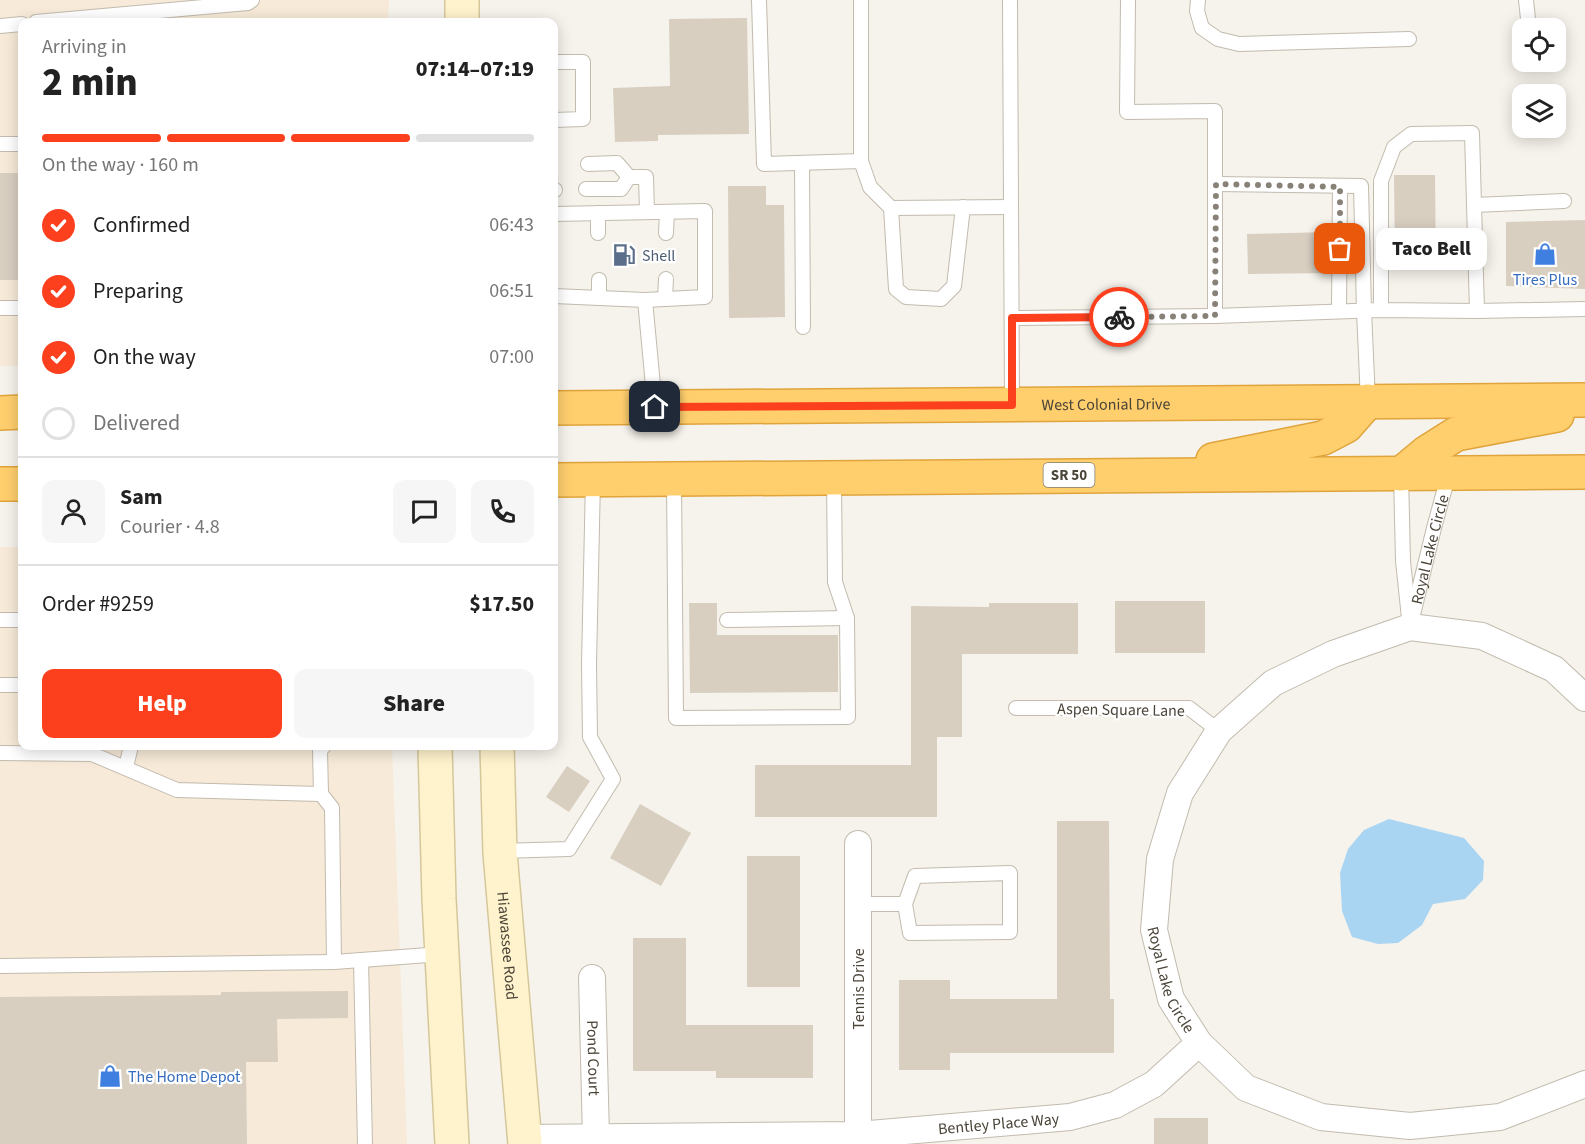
<!DOCTYPE html>
<meta charset="utf-8">
<style>
body{margin:0;font-family:"Source Sans 3",sans-serif;background:#f6f6f6;color:#222;height:100vh;display:flex;flex-direction:column;font-size:22px;white-space:nowrap}
*{box-sizing:border-box;margin:0}
p{font-size:20px;color:#767676}
.icon{flex:none;width:33px;height:33px;fill:none;stroke:currentColor;stroke-width:2;stroke-linecap:round;stroke-linejoin:round}
.map{position:relative;flex:1;overflow:hidden}
.sheet{position:absolute;left:18px;top:18px;width:540px;height:732px;display:flex;flex-direction:column;background:#fff;border-radius:12px;box-shadow:0 3px 15px #0003}
.sheet>*{flex:none}
.controls{position:absolute;left:1512px;top:18px;display:grid;gap:12px}
.controls a{display:grid;place-items:center;width:54px;height:54px;border-radius:12px;background:#fff;box-shadow:0 3px 15px #0003;font-size:30px}
.pin{position:absolute;display:grid;place-items:center;width:51px;height:51px;color:#fff;margin:-26px;border-radius:12px;box-shadow:0 3px 9px #0006}
.courier{position:absolute;display:grid;place-items:center;width:60px;height:60px;margin:-30px;border:4px solid #fc3f1d;border-radius:50%;background:#fff;color:#222;box-shadow:0 2px 8px #0007}
.bubble{position:absolute;height:42px;border-radius:12px;background:#fff;box-shadow:0 3px 15px #0003;font-size:20px;font-weight:800;line-height:42px;text-align:center}
.head em{font-style:normal;font-weight:800}
.head div{display:flex;flex-direction:column-reverse}
.head{display:flex;align-items:center;justify-content:space-between;height:102px;padding:0 24px}
h1{font-size:39px;font-weight:800;line-height:45px}
.bar{display:grid;grid-template-columns:repeat(4,1fr);gap:9px 6px;align-content:center;height:72px;padding:0 24px}
.bar i{height:8px;border-radius:4px;background:#e0e0e0}
.bar .current{background:#fc3f1d}
.bar p{grid-column:span 4}
.line{display:flex;align-items:center;gap:15px;padding:0 24px;border-top:2px solid #e0e0e0}
.line div{flex:1}
.round{display:grid;place-items:center;flex:none;width:63px;height:63px;border-radius:12px;background:#f6f6f6}
ol{padding:0 24px;list-style:none}
li{display:flex;align-items:center;gap:18px;height:66px}
li p{margin-inline-start:auto}
li .icon{padding:6px;border-radius:50%;background:#fc3f1d;color:#fff;stroke-width:4}
li:last-child{color:#767676}
li i{width:33px;height:33px;border:3px solid #e0e0e0;border-radius:50%}
.button{display:flex;gap:12px;margin-top:auto;padding:12px 24px}
.button a{flex:1;height:69px;border-radius:12px;background:#fc3f1d;color:#fff;font-size:24px;font-weight:800;line-height:69px;text-align:center}
.button a+a{background:#f6f6f6;color:#222}
.map>svg:first-child{display:block}
.commercial{fill:#f7ead8}
.water{fill:#a9d4f2}
.building{fill:#d8cfc1}
.lines{fill:none;stroke-linecap:round;stroke-linejoin:round}
.lane-casing{stroke:#c2bbae;stroke-width:16}
.street-casing{stroke:#c2bbae;stroke-width:28}
.secondary-casing{stroke:#d6c79b;stroke-width:36}
.highway-casing{stroke:#e0a43c;stroke-width:36}
.lane{stroke:#fff;stroke-width:14}
.street{stroke:#fff;stroke-width:26}
.secondary{stroke:#fff3cd;stroke-width:33}
.highway{stroke:#ffcf6e;stroke-width:33}
.done{stroke:#878178;stroke-width:6;stroke-dasharray:0 10.8}
.route{stroke:#fc3f1d;stroke-width:8}
.labels{text-anchor:middle;stroke-width:4.5;stroke-linejoin:round;paint-order:stroke}
.shield{fill:#fff;stroke:#817c74;stroke-width:1.5}
.shield-label{font-size:15px;font-weight:bold;fill:#4b4439}
.service-label{font-size:16px;fill:#4e5e75;stroke:#fff;text-anchor:start}
.shop-label{font-size:16px;fill:#366cbe;stroke:#fff}
.street-label{font-size:16px;fill:#4b4439;stroke:#fff}
</style>
<div class="map">
<svg width="1585" height="1144" viewBox="0 0 1585 1144">
<rect width="100%" height="100%" fill="#f6f3ec"/>
<g class="commercial">
<polygon points="0,0 389,0 388,22 22,22 22,366 0,366"/>
<polygon points="0,547 22,547 22,746 392,746 407,1144 0,1144"/>
</g>
<polygon class="water" points="1389,819 1464,838 1484,861 1483,880 1465,899 1433,904 1422,925 1398,943 1378,944 1352,937 1342,911 1340,873 1348,849 1364,830"/>
<g class="building">
<polygon points="747,18 749,134 658,135 658,141 615,142 613,88 670,86 669,19"/>
<rect x="0" y="173" width="22" height="107"/>
<polygon points="1394,175 1435,175 1436,266 1395,267"/>
<polygon points="728,186 766,186 766,205 784,205 785,317 729,318"/>
<polygon points="1585,220 1585,289 1506,286 1506,222"/>
<polygon points="1328,232 1329,273 1248,274 1247,234"/>
<rect x="1115" y="601" width="90" height="52"/>
<polygon points="689,603 717,603 717,635 838,635 838,692 690,693"/>
<polygon points="989,603 1078,603 1078,654 962,654 962,737 937,737 937,817 755,817 755,765 911,765 911,606 989,607"/>
<polygon points="567,766 590,781 569,812 546,797"/>
<polygon points="640,804 691,833 661,886 610,858"/>
<polygon points="1057,821 1109,821 1110,999 1114,999 1114,1053 950,1053 950,1070 899,1070 899,980 950,980 950,999 1057,999"/>
<rect x="747" y="856" width="53" height="131"/>
<polygon points="633,938 686,938 686,1025 813,1025 813,1078 716,1078 716,1071 633,1071"/>
<polygon points="348,991 348,1018 277,1019 278,1062 246,1062 247,1144 0,1144 0,997 221,995 221,992"/>
<rect x="1154" y="1118" width="54" height="26"/>
</g>
<g class="lines">
<g class="lane-casing">
<g id="lane">
<polyline points="759,0 764,164 861,161 870,187 891,208 1011,207"/>
<polyline points="1010,0 1012,405"/>
<polyline points="1128,0 1127,112 1215,111 1215,316 1381,310 1477,311 1472,133 1411,134 1394,147 1381,181 1381,310"/>
<polyline points="1198,0 1197,11 1202,28 1218,39 1239,44 1409,39"/>
<polyline points="1526,0 1529,28"/>
<polyline points="36,22 248,3 252,0"/>
<polyline points="0,26 22,24"/>
<polyline points="554,62 583,62 583,119 554,120"/>
<polyline points="0,144 22,144"/>
<polyline points="861,161 861,0"/>
<polyline points="802,163 803,327"/>
<polyline points="588,164 617,163 629,177 646,177 647,212"/>
<polyline points="1216,184 1361,186 1364,311 1368,401"/>
<polyline points="586,189 621,189 629,177"/>
<polyline points="554,190 555,190"/>
<polyline points="1474,205 1564,201"/>
<polyline points="891,208 896,289 906,297 941,299 954,286 963,207"/>
<polyline points="598,213 598,233"/>
<polyline points="554,214 705,211 705,297 645,300"/>
<polyline points="666,233 667,212"/>
<polyline points="599,280 599,298"/>
<polyline points="554,296 645,300 655,407"/>
<polyline points="665,299 666,279"/>
<polyline points="0,308 22,308"/>
<polyline points="1339,311 1340,187"/>
<polyline points="1477,311 1585,309"/>
<polyline points="1012,318 1215,316"/>
<polyline points="1401,474 1403,561 1409,618"/>
<polyline points="674,479 676,718 848,717 847,618 835,582 834,478"/>
<polyline points="0,620 22,620"/>
<polyline points="727,620 847,618"/>
<path id="s1" d="M1410 627 1434 528 1449 473"/>
<polyline points="0,685 22,685"/>
<polyline points="1016,708 1189,708 1219,731"/>
<polyline points="0,753 92,754 177,790 321,794 332,808 334,962 442,954"/>
<polyline points="126,767 131,746"/>
<polyline points="321,794 320,750 324,746"/>
<polyline points="500,851 569,849 613,779 590,737 589,665 593,479"/>
<polygon points="1010,873 1010,932 910,933 905,904 915,876"/>
<polyline points="858,904 905,904"/>
<polyline points="361,960 365,1144"/>
<polyline points="0,966 334,962"/>
</g>
</g>
<g class="street-casing">
<g id="street">
<path id="s2" d="M1585 698 1554 669 1482 636 1410 627 1333 654 1273 683 1219 731 1180 793 1160 859 1154 930 1171 999 1199 1043 1246 1088 1321 1117 1410 1126 1500 1117 1585 1084"/>
<polyline points="858,844 858,1135"/>
<path id="s3" d="M592 978 596 1138"/>
<path id="s4" d="M525 1138 858 1135 1070 1117 1115 1105 1154 1084 1199 1043"/>
</g>
</g>
<g class="secondary-casing">
<g id="secondary">
<polyline points="462,22 462,0"/>
<polyline points="435,746 439,899 452,1144"/>
<path id="s5" d="M497 746 500 853 525 1144"/>
</g>
</g>
<g class="highway-casing">
<g id="highway">
<path id="s6" d="M554 408 1585 400"/>
<polyline points="0,413 22,412"/>
<polyline points="1213,460 1323,438 1346,426 1368,401"/>
<polyline points="1401,474 1426,453 1456,434 1557,415"/>
<polyline points="554,480 1585,472"/>
<polyline points="0,484 22,484"/>
</g>
</g>
<use href="#lane" class="lane"/>
<use href="#street" class="street"/>
<use href="#secondary" class="secondary"/>
<use href="#highway" class="highway"/>
</g>
<g class="lines">
<polyline class="done" points="1119,317 1215,316 1216,184 1340,187 1340,249"/>
<polyline class="route" points="655,407 1012,405 1012,318 1119,317"/>
</g>
<defs>
<g id="shop-bare" transform="scale(1.8)"><path d="M-5-2.5h2.3a2.7 3.5 0 0 1 5.4 0H5L5.5 6h-11ZM-1.5-2.5h3a1.5 2.3 0 0 0-3 0Z" fill="#3f7fe0" stroke="#fff" stroke-width="2.5" paint-order="stroke"/></g>
<g id="fuel-bare" transform="scale(1.8)"><path d="M-5.5-6h7V0h2V4h1.3V-2.5L3-4.5l.8-.8L6-3V5H2.5V1h-1V6h-7ZM-4.2-4.7v3.2H.2V-4.7Z" fill="#5c6f8a" stroke="#fff" stroke-width="2.5" paint-order="stroke"/></g>
</defs>
<g fill-rule="evenodd">
<use href="#shop-bare" x="1545" y="254"/>
<use href="#fuel-bare" x="624" y="255"/>
<use href="#shop-bare" x="110" y="1076"/>
</g>
<g class="labels">
<rect class="shield" x="1043.5" y="463" width="51" height="24" rx="4.5"/>
<g class="shield-label">
<text x="1069" y="480">SR 50</text>
</g>
<g class="service-label">
<text x="642" y="261">Shell</text>
</g>
<g class="shop-label">
<text x="1545" y="285">Tires Plus</text>
<text x="128" y="1082" text-anchor="start">The Home Depot</text>
</g>
<g class="street-label">
<text dy="6" stroke="none"><textPath href="#s6" startOffset="552">West Colonial Drive</textPath></text>
<text dy="6" stroke="none"><textPath href="#s1" startOffset="80">Royal Lake Circle</textPath></text>
<text transform="translate(1121 709) rotate(1)" y="6">Aspen Square Lane</text>
<text dy="6" stroke="none"><textPath href="#s5" startOffset="200">Hiawassee Road</textPath></text>
<text dy="6" stroke="none"><textPath href="#s2" startOffset="681">Royal Lake Circle</textPath></text>
<text transform="translate(858 989) rotate(-90)" y="6">Tennis Drive</text>
<text dy="6" stroke="none"><textPath href="#s3" startOffset="80">Pond Court</textPath></text>
<text dy="6" stroke="none"><textPath href="#s4" startOffset="474">Bentley Place Way</textPath></text>
</g>
</g>
</svg>
<div class="controls">
<a><svg class="icon" aria-label="locate" viewBox="0 0 24 24"><circle cx="12" cy="12" r="6"/><path d="M12 2v4M12 18v4M2 12h4M18 12h4"/></svg></a>
<a><svg class="icon" aria-label="layers" viewBox="0 0 24 24"><path d="M12 4l9 5-9 5-9-5zM3 14l9 5 9-5"/></svg></a>
</div>
<div class="pin" style="left:1340px;top:249px;background:#ea580c"><svg class="icon" aria-label="bag" viewBox="0 0 24 24"><path d="M5 8h14l-1 12H6zM9 8a3 3 0 0 1 6 0"/></svg></div>
<div class="pin" style="left:655px;top:407px;background:#1f2937"><svg class="icon" aria-label="home" viewBox="0 0 24 24"><path d="M3 11l9-7 9 7M6 9v11h12V9"/></svg></div>
<div class="courier" style="left:1119px;top:317px"><svg class="icon" aria-label="bike" viewBox="0 0 24 24"><circle cx="6" cy="16" r="4"/><circle cx="18" cy="16" r="4"/><path d="M6 16l4-8h5l3 8M10 8l3 8H6M13 5h3"/></svg></div>
<div class="bubble" style="left:1376px;top:228px;width:111px">Taco Bell</div>
<section class="sheet">
<div class="head"><div><h1>2 min</h1><p>Arriving in</p></div><em>07:14–07:19</em></div>
<div class="bar"><i class="current"></i><i class="current"></i><i class="current"></i><i></i><p>On the way · 160 m</p></div>
<ol>
<li><svg class="icon" aria-label="check" viewBox="0 0 24 24"><path d="M5 12l5 5 9-10"/></svg>Confirmed<p>06:43</p></li>
<li><svg class="icon" aria-label="check" viewBox="0 0 24 24"><path d="M5 12l5 5 9-10"/></svg>Preparing<p>06:51</p></li>
<li><svg class="icon" aria-label="check" viewBox="0 0 24 24"><path d="M5 12l5 5 9-10"/></svg>On the way<p>07:00</p></li>
<li><i></i>Delivered</li>
</ol>
<div class="line" style="height:108px"><a class="round"><svg class="icon" aria-label="person" viewBox="0 0 24 24"><circle cx="12" cy="8" r="4"/><path d="M4 21q1-7 8-7t8 7"/></svg></a><div><b>Sam</b><p>Courier · 4.8</p></div><a class="round"><svg class="icon" aria-label="chat" viewBox="0 0 24 24"><path d="M4 5h16v11H9l-5 4z"/></svg></a><a class="round"><svg class="icon" aria-label="phone" viewBox="0 0 24 24"><path d="M5 4h4l2 5-3 2q2 4 5 5l2-3 5 2v4C11 20 4 13 5 4z"/></svg></a></div>
<div class="line" style="height:78px"><div>Order #9259</div><b>$17.50</b></div>
<div class="button"><a>Help</a><a>Share</a></div>
</section>
</div>
